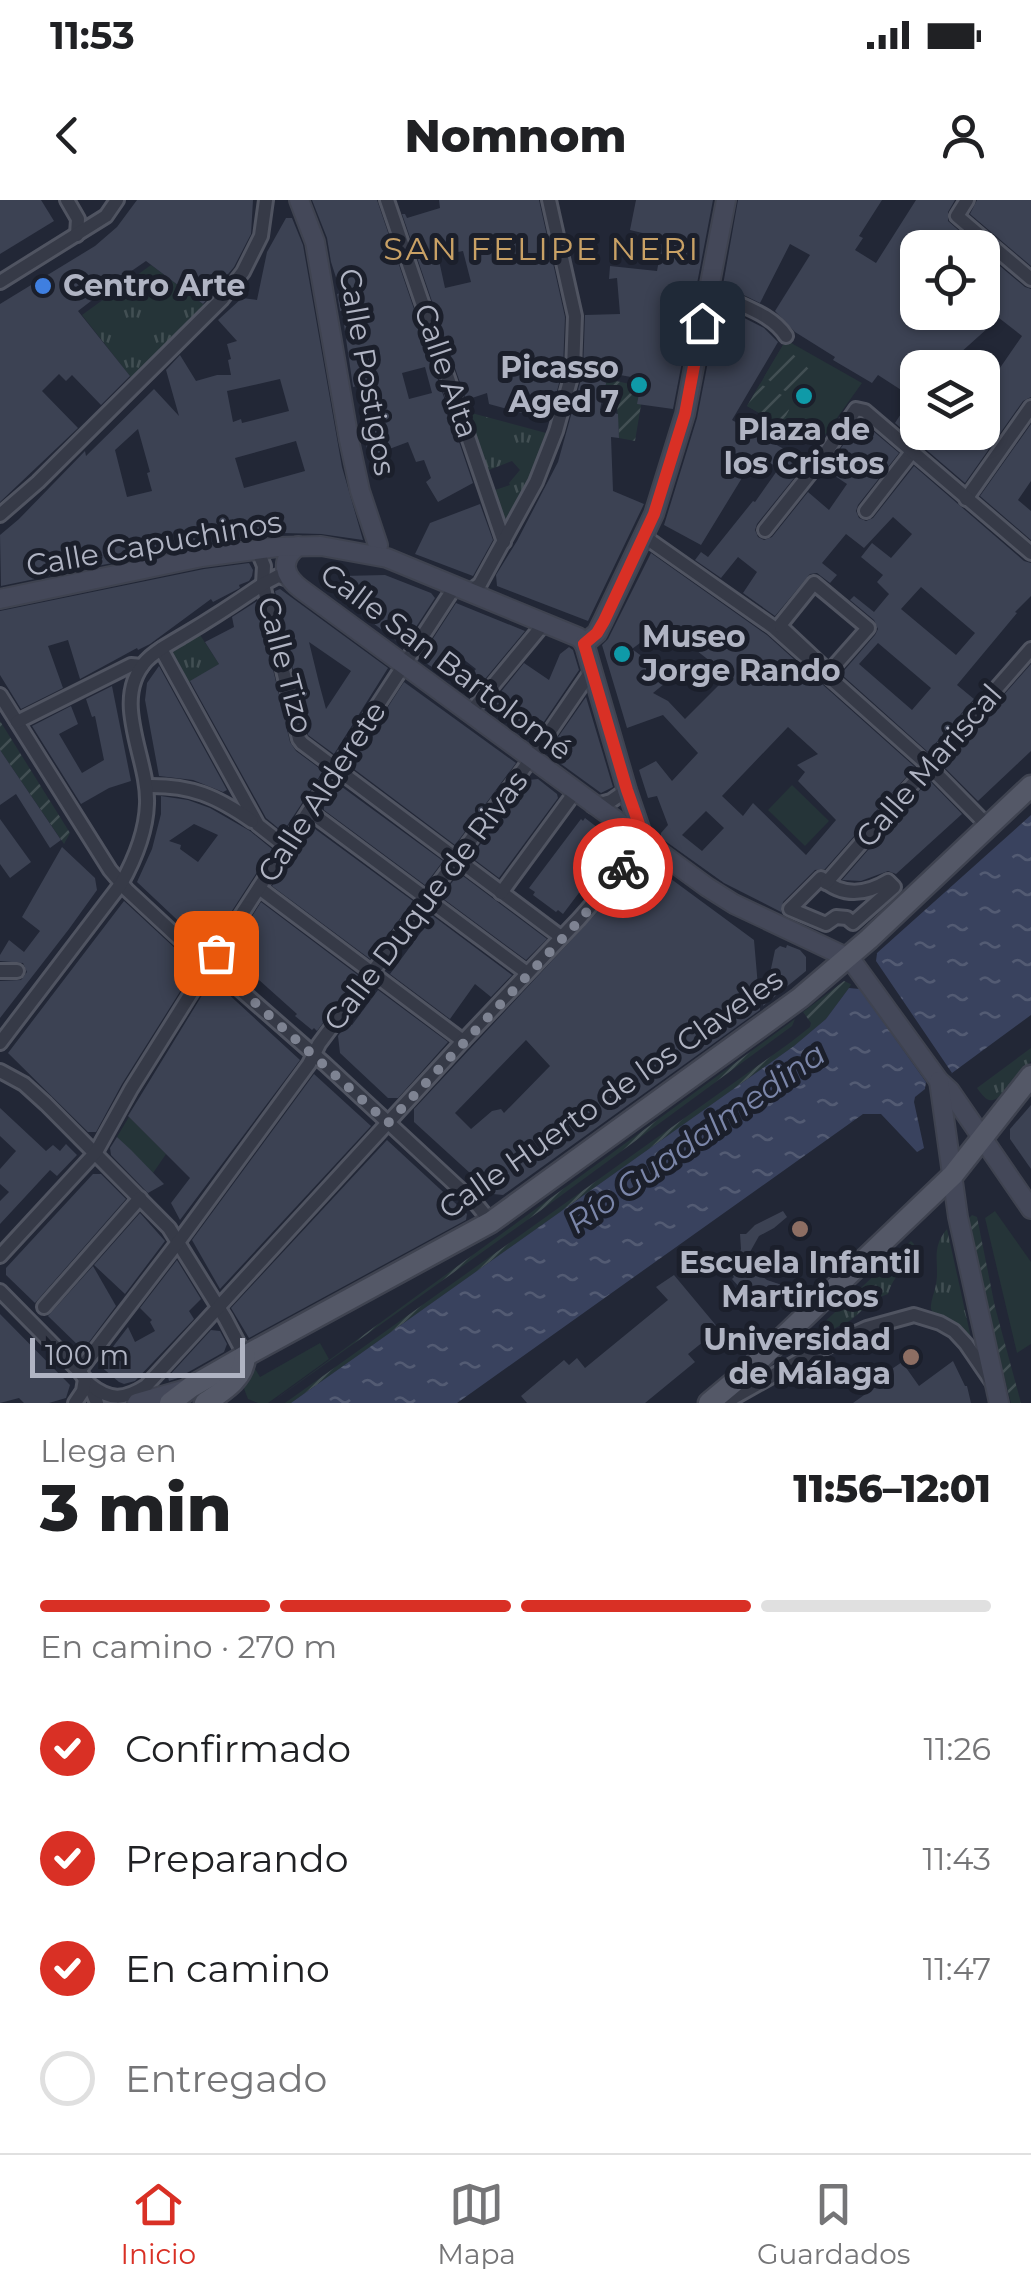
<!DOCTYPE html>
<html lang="es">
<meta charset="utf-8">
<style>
body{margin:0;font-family:Montserrat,sans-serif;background:#f6f6f6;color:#202124;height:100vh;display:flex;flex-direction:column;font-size:38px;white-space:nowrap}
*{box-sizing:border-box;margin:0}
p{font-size:32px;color:#757577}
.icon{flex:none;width:55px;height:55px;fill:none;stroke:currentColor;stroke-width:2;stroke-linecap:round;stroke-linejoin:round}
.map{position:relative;height:1203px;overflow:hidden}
.sheet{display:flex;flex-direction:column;background:#fff;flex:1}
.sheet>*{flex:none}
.tools{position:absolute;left:900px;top:30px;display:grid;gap:20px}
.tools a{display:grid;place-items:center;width:100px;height:100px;border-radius:20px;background:#fff;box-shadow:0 2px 8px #0004;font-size:50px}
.scale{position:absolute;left:30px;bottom:25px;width:215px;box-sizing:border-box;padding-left:10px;border:5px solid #b0b4c3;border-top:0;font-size:28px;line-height:35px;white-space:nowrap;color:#b0b4c3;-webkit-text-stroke:8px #1b1f2b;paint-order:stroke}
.pin{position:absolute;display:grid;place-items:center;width:85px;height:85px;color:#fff;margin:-42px;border-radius:20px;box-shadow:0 5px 15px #0006}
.courier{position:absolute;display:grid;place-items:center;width:100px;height:100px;margin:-50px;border:8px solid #d93025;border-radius:50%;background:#fff;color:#222;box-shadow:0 2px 12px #0007}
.head em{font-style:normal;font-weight:800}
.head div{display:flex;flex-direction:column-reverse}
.head{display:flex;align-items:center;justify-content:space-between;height:170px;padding:0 40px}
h1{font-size:65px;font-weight:800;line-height:75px}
.bar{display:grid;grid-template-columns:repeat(4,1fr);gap:15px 10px;align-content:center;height:120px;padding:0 40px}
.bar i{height:12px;border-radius:8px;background:#e0e0e0}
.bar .current{background:#d93025}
.bar p{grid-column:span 4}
ol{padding:0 40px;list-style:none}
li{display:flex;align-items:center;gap:30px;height:110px}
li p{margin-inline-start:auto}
li .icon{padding:10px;border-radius:50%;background:#d93025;color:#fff;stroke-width:4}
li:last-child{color:#757577}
li i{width:55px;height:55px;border:5px solid #e0e0e0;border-radius:50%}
.status{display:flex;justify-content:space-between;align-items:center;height:70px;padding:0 50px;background:#fff;direction:ltr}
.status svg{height:28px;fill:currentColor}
header{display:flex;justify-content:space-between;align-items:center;height:130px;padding:0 40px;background:#fff;font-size:45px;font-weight:800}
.dock{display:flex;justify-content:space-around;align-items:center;height:140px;border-top:2px solid #e0e0e0;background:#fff;font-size:28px;color:#757577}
.dock a{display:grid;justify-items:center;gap:5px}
.dock .current{color:#d93025}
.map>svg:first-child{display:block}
.grass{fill:url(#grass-tufts)}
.park{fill:#253438}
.garden{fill:url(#garden-furrows)}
.water{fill:url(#water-ripples)}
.pier{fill:#222736}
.building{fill:#3c4253;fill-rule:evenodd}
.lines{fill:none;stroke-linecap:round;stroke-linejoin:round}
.street-casing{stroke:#505461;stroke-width:18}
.secondary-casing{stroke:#3f4350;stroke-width:22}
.primary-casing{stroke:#3f4350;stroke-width:25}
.street{stroke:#363a47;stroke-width:12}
.secondary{stroke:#444859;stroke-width:18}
.primary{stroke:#545867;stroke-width:20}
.done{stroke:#7e8392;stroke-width:10;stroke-dasharray:0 18}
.route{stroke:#d93025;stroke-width:12}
.shop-dot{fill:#3f7fe0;stroke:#1b1f2b;stroke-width:4}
.culture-dot{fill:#0f9aa8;stroke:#1b1f2b;stroke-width:4}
.education-dot{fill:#8d6e63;stroke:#1b1f2b;stroke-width:4}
.labels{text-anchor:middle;stroke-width:10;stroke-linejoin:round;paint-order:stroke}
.poi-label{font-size:30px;font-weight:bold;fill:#b0b4c3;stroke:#1b1f2b;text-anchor:start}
.street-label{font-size:30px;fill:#b0b4c3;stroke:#1b1f2b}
.neighbourhood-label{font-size:32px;letter-spacing:2.5px;fill:#c9a165;stroke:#1b1f2b}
.water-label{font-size:32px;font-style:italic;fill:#7b86a9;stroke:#1b1f2b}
</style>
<div class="status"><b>11:53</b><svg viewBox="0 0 49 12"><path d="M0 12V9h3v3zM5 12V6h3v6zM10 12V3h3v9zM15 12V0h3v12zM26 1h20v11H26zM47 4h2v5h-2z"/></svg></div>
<header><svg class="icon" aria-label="back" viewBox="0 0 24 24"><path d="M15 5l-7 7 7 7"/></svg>Nomnom<svg class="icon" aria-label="person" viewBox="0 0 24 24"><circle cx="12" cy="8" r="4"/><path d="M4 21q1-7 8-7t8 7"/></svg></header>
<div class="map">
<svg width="1031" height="1203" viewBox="0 0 1031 1203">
<defs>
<pattern id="grass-tufts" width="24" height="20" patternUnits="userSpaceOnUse" patternTransform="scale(2.5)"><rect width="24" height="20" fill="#253438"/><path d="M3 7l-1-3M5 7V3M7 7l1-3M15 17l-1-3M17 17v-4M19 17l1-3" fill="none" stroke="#424f53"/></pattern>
<pattern id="garden-furrows" width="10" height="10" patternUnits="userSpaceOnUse" patternTransform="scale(2.5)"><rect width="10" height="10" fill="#253438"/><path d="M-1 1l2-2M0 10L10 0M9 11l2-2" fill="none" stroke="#424f53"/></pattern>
<pattern id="water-ripples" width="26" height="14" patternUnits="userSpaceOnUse" patternTransform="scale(2.5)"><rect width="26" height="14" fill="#39425e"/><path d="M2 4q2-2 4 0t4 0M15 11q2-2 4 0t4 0" fill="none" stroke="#535b73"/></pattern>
</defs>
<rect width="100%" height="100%" fill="#222736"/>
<g class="grass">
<polygon points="151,65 204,105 133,180 82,115"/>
<polygon points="464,211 546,233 542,243 547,244 517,311 511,309 504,322 492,291 510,285 509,283 520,270 512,261 484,272"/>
<polygon points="198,432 219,464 188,483 170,450"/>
<path d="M1031 848V861C1024 870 1000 904 989 900 985 899 979 891 977 888Z"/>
<polygon points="129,917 166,954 153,973 117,937"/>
<path d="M947 1029 971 1138C962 1131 954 1123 944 1118 938 1116 933 1116 931 1109 930 1103 935 1091 936 1084 940 1063 930 1049 947 1029Z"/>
<path d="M911 1041 914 1044C910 1064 893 1075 888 1094L875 1099 851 1120 806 1143H802Z"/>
</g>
<g class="park">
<polygon points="786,140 862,183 817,246 747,206"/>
<polygon points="792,585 829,621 805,646 768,610"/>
<polygon points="995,1011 1031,1062 1031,1144 1017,1153 985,1018"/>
<polygon points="320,1143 329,1159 268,1203 258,1203 248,1199 243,1186 250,1170 254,1167 260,1177"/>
</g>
<g class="garden">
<polygon points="783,145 811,171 801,189 785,191 764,177"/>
<polygon points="602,178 644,187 635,241 619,238 616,190 601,185"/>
<polygon points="760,184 786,197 786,204 789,210 781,225 747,206"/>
<polygon points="0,521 70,633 64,644 0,550"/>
<polygon points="844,781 861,789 849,788 826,819 794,846 291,1203 285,1203 791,842 810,827 811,823 803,812"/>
<polygon points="795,819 792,826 540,1011 276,1199"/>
<polygon points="972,1015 977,1017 995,1107 1021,1203 1011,1203 981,1087 967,1020"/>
</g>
<polygon class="water" points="1031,615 1031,815 952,873 927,882 925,889 915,897 914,902 924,948 917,952 881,914 863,914 457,1203 291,1203 794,846 826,819 849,788 861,788 877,753"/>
<polygon class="pier" points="877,753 876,761 952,873 925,889 926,882 860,789 849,788 852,783 857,784 865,767"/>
<g class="building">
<polygon points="0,0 41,0 54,21 0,54"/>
<polygon points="137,0 253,0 251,34 234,67 203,104 146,61 117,81 121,87 108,96 104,91 78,111 130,176 101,205 72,175 66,181 59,174 42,191 78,228 0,302 0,104 95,46 117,27"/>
<path d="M312 0H377L473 283 438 302 426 282 431 278 424 260 416 262 408 242 368 257 357 186 353 187 342 111H340L337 94 341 93 331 62 327 38ZM425 167 432 193 409 199 402 173Z"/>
<path d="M439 0H539L565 117 563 168 557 191 525 196 527 205 522 213 489 204 487 193 466 200 402 14H405L407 18 440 8ZM463 51 471 82 445 88 438 56Z"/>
<polygon points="636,0 713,0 673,209 637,204 642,179 609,173 603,194 600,210 618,214 619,238 611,237 613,291 644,304 588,421 497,386 496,375 517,341 558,262 583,172 585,115 620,114 617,78 609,79 610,66 657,71 663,38 630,30"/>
<path d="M738 0H882L859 36 863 38 855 50 876 63 916 0H955L948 12V21L979 48H918V112H982V51L1025 87 1031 89V197L1023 201 965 283 895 223 912 197 878 175 872 183 833 160 835 157 795 132 775 111 810 55 790 44 760 103 723 85ZM999 118 1022 136 993 178 982 170V232H971L968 236 964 232H956L944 250 922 232H918V228L910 222 918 211V168H979L959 154Z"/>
<polygon points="977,0 1031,0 1031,66 970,14"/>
<path d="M286 18H292L303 45 342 267 363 340 321 334 246 332V339L199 345 1 386 0 335 19 319 85 251 86 256 154 189 179 216 166 170 180 155 196 181 217 175H231L228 160 231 159 227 144 237 141 218 120 242 98 257 100 267 52ZM280 179 289 211 242 223 241 219 233 222 227 191ZM138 229 150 272 147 273 152 291 127 297 115 250ZM296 241 305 271 244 288 235 258Z"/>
<path d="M719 105 764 128 778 142 732 220 807 262 757 324 755 330 758 337 764 340 772 337 808 292 829 310 847 284 826 270 860 220 899 253 858 305 856 311 859 318 866 321 873 318 914 266 1024 361 1031 363V396L1015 412 1017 413 957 485 974 499 928 552 841 474 875 435 878 429 874 420 850 400 854 396 874 412 889 394 877 382 883 375 861 357 872 343 891 358 912 334 893 317 864 348 846 334 822 363 837 375 830 383 817 373 810 374 775 416 743 393 757 372 738 357 721 378 695 360 701 352 708 357 753 301 755 302 779 268 756 255 701 345 664 325 697 218ZM921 387 975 433 956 455 901 409ZM878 443 931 488 912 510 859 464Z"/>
<polygon points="1031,224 1031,281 1018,300 1031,311 1031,340 980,296"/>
<polygon points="480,304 493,340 473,376 415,354 430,323"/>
<path d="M651 353 767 435 806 470V476H813L915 567 825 669 815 670 783 702 781 712 724 683 661 638V633L668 625 657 596 648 598 639 570 656 561 672 581 698 553 663 515 627 528 602 445 608 439ZM664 425 715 465 707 463 726 478 685 519 668 501 653 493 664 484 661 481 666 474 632 449ZM788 527 818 554 797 565 805 572 798 581 836 620 806 655 753 603 743 616 722 596ZM706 611 724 628 702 651 682 635Z"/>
<polygon points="249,363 253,370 252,376 249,381 239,385 240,388 213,402 211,399 150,444 138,450 137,448 80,479 68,440 48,446 63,488 21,509 0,475 0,411 204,369"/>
<polygon points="385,375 431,393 435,398 405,444 399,443 338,396 342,376"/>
<path d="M280 389 388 468 334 554 308 535 275 391ZM309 442 351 471 326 509 319 483Z"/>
<polygon points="257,401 290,542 296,551 323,571 283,632 266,618 190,481 219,464 205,442 234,427 232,417"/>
<polygon points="456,403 525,431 471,496 460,488 476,469 453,451 442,465 436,460 432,467 421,460 421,457"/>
<polygon points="569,447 573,450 579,470 533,538 528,539 487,509 524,463 549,480 560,454"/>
<polygon points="1031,464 1031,551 978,601 942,565"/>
<polygon points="159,466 227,590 223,592 193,580 159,576 145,500 147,483"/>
<polygon points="404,482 516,563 455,645 350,566"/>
<polygon points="112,486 131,581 109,588 81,604 32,526 71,506 78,524 59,534 82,573 104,560 95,516 92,517 86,499"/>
<polygon points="586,497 613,587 601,593 550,556 549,550"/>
<polygon points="0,550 61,640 50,648 16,594 0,605"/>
<polygon points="538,579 557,594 558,598 499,678 471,657 528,580"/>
<polygon points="929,580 962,614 896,674 888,671 861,681 842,680"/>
<polygon points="338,584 443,661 425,685 324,610 324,607"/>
<path d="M161 596 188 600 210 608 250 631 272 649 208 748 202 743 201 745 188 733 189 731 137 682 152 649 161 614ZM194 624 218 635 198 662 180 649 181 645 169 641Z"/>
<polygon points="585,618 615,641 605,656 606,657 563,714 558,710 556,712 533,695 535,692 529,688 581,619 583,621"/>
<polygon points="0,619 31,662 10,678 0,664"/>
<polygon points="311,626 413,701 370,759 272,686"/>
<polygon points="62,647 95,678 97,690 69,729 0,818 0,781 21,780 27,772 23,763 0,761 0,755 9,740 24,752 40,731 22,717"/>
<path d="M648 662 754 740 760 810 503 995 493 994 414 922V909L643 663ZM526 840 550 866 504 913 501 909 492 911 471 929 455 913Z"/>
<polygon points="459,673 547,739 526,760 441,697"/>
<polygon points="124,701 192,764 193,771 122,884 96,932 88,932 8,853"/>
<polygon points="261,702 358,775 317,831 314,828 312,830 295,816 297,814 229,753"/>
<polygon points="429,713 512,775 491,797 475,784 450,819 390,774 424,728 420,725"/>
<polygon points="787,745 800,750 806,757 806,771 763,806 775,750 780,746 786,748"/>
<polygon points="212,779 300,860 180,1020 171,1003 190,978 128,916"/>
<polygon points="378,790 448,842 398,898 388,898 340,853 338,836 348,822 352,825"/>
<polygon points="314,874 371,926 220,1089 192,1040"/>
<polygon points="1031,905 1031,969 1010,939 1010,929"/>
<polygon points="0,908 46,951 53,945 60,951 66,944 77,955 57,976 50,970 0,1024 0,1001 9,992 0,984 0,969 16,951 0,936"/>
<polygon points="117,937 131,950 164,984 148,993 145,990 111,955 110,948"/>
<polygon points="387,940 467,1014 466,1020 249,1138 231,1108"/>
<polygon points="93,974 101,974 126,999 35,1103 6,1075 6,1068"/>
<polygon points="783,1011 787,1017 774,1028 759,1036 750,1052 753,1065 759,1074 767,1080 794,1089 794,1091 769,1091 757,1102 751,1096 749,1098 732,1079 734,1077 728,1070 737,1062 741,1049 740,1034 746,1034 755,1025"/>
<polygon points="140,1013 165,1041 125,1094 94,1065"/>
<polygon points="177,1060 201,1099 189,1111 194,1119 135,1181 124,1184 119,1182 99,1165 128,1127 135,1142 155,1131 150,1122 152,1120 140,1108"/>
<polygon points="93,1066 116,1106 83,1150 48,1116"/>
<polygon points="674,1075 719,1129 688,1154 695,1162 645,1203 527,1203 521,1196 564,1160 569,1165 577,1158 585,1168 668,1100 656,1087"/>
<polygon points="0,1114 70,1185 66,1198 49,1203 24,1203 19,1198 0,1203"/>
<polygon points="211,1130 220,1131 227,1144 224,1152 178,1178 169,1181 168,1177"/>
<polygon points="953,1161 965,1186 967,1186 971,1203 853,1203 867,1193 864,1188 902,1162 919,1186"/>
</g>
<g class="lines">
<g class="street-casing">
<g id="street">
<polyline points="67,0 78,19 77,35"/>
<polyline points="387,0 504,342"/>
<polyline points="967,0 957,16 1031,79"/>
<polyline points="0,82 106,16 117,0"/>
<path d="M709 88C733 105 769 110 786 136"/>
<polyline points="966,299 1031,207"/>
<polyline points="866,311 912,252"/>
<polyline points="0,315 38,282 222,99 243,72 261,36 266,0"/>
<polyline points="765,330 820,261 856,209 865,211 1031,353"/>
<polyline points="645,337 773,427 929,566 988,626"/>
<polyline points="257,349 264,366 263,384 299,539 302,543 561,737"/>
<polygon points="814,383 868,428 829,472 781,427 781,424"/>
<polyline points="469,392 480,384 536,282 556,231 573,170 575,116 549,0"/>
<polyline points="161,449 258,625 286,647"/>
<polyline points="0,495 110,670 127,690 197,755 210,763 325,864 477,1005 491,1022"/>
<polyline points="469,514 542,426 541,421"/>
<polyline points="17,522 131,465 142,466"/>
<path d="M147 586C191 585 216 596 252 621"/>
<polyline points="593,606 611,601 627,590"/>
<polyline points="309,611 527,773"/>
<path d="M821 678C842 697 865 695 888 681L894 687 853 723 847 718 836 717 826 724 790 709Z"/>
<polyline points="826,683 1031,449"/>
<polyline points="259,688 463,841"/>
<polyline points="501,693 575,592"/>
<polyline points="0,771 17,771"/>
<path d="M0 843 121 684C135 659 146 633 147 604 149 558 110 501 146 461 156 450 171 443 184 435 211 419 237 402 263 384L278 376 289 379"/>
<polyline points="0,871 24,884 46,904 169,1028 225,1118 245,1156"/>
<polyline points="0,1056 96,952 131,889 210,763 452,391 457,387"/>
<polyline points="0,1091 79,1171 89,1184 97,1203"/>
<polyline points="44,1107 140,998"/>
<polyline points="79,1171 179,1041 309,864 319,844 531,559 592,470"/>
<path d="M89 1184C110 1201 124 1200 146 1186L463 841 579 719 645 644"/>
<polyline points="75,1203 83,1191 85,1179"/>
<polyline points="724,1203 813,1153 867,1128 914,1115 940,1123 954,1131 966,1144 992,1182"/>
</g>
</g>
<g class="secondary-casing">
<g id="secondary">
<polyline points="299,0 315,42 349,240 360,291 378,345 376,355"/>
<path d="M298 346C279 361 284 376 301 389L707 687 734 704 846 757 854 764 939 881 950 891 1031 1009"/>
<polyline points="0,399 202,357 277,347 321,346 387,358 578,437 584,442 627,590 645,643"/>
<polyline points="584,444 597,433 603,421 654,314 685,214 726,0"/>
<polyline points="939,881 958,1017 999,1203"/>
<polyline points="137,1203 186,1189"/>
</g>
</g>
<g class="primary-casing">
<g id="primary">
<polyline points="170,1203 191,1187 245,1156 491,1022 800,798 869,739 1031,586"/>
<path d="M205 1203C223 1191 244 1179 245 1156"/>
<polyline points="709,1203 752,1167 953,975 1031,876"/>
</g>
</g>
<use href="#street" class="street"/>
<use href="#secondary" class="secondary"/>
<use href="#primary" class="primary"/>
</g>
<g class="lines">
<polyline class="done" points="216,753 210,762 388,923 580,720 623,668"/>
<polyline class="route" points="623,668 646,644 627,590 584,444 597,433 604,421 654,314 685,214 702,123"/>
</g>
<circle class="shop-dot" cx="43" cy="86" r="10"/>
<g class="culture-dot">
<circle cx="639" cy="185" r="10"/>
<circle cx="804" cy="196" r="10"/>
<circle cx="622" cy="454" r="10"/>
</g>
<g class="education-dot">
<circle cx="800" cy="1029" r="10"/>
<circle cx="911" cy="1157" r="10"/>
</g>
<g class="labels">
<g class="poi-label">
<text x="63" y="96">Centro Arte</text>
<text x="619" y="178" text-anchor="end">Picasso<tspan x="619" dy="34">Aged 7</tspan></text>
<text x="804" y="240" text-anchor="middle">Plaza de<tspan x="804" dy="34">los Cristos</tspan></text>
<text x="642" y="447">Museo<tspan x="642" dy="34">Jorge Rando</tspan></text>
<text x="800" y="1073" text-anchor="middle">Escuela Infantil<tspan x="800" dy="34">Martiricos</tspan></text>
<text x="891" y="1150" text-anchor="end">Universidad<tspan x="891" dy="34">de Málaga</tspan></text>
</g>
<g class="street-label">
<text transform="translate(446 171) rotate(71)" y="10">Calle Alta</text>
<text transform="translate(367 172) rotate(80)" y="10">Calle Postigos</text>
<text transform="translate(154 344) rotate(-10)" y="10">Calle Capuchinos</text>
<text transform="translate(446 462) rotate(37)" y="10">Calle San Bartolomé</text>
<text transform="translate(285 465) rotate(75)" y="10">Calle Tizo</text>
<text transform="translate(929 566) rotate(-49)" y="10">Calle Mariscal</text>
<text transform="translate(322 592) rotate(-57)" y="10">Calle Alderete</text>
<text transform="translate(426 701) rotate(-53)" y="10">Calle Duque de Rivas</text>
<text transform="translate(611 894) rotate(-35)" y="10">Calle Huerto de los Claveles</text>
</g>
<g class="neighbourhood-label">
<text x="542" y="60">SAN FELIPE NERI</text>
</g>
<g class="water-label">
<text transform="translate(696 938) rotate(-35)" y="11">Río Guadalmedina</text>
</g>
</g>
</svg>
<div class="tools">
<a><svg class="icon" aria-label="locate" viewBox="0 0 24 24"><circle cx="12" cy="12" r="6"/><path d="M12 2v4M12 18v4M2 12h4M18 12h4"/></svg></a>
<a><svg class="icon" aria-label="layers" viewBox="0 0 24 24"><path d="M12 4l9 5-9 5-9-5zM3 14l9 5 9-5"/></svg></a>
</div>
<div class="scale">100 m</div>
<div class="pin" style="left:216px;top:753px;background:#ea580c"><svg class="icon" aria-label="bag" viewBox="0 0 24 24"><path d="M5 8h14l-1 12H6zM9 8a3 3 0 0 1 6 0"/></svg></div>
<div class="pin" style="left:702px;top:123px;background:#1f2937"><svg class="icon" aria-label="home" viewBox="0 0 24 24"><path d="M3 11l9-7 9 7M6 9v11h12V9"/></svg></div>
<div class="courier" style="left:623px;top:668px"><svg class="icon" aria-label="bike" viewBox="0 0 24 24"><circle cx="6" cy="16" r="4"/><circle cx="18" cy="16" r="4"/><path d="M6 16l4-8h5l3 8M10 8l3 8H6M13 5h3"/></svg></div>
</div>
<section class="sheet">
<div class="head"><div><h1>3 min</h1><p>Llega en</p></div><em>11:56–12:01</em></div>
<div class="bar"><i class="current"></i><i class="current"></i><i class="current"></i><i></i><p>En camino · 270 m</p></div>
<ol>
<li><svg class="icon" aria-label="check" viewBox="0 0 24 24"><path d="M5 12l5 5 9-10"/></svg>Confirmado<p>11:26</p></li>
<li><svg class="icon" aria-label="check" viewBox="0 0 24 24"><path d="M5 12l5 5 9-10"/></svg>Preparando<p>11:43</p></li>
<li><svg class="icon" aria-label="check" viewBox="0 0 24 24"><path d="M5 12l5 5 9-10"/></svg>En camino<p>11:47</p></li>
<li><i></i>Entregado</li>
</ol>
</section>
<nav class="dock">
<a class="current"><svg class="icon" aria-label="home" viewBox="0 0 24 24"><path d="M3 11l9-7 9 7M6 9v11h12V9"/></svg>Inicio</a>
<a><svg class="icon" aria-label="map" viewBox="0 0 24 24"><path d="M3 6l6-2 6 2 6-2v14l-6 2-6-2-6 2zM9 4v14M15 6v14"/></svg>Mapa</a>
<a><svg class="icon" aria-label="saved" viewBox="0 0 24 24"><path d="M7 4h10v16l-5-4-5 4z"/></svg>Guardados</a>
</nav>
